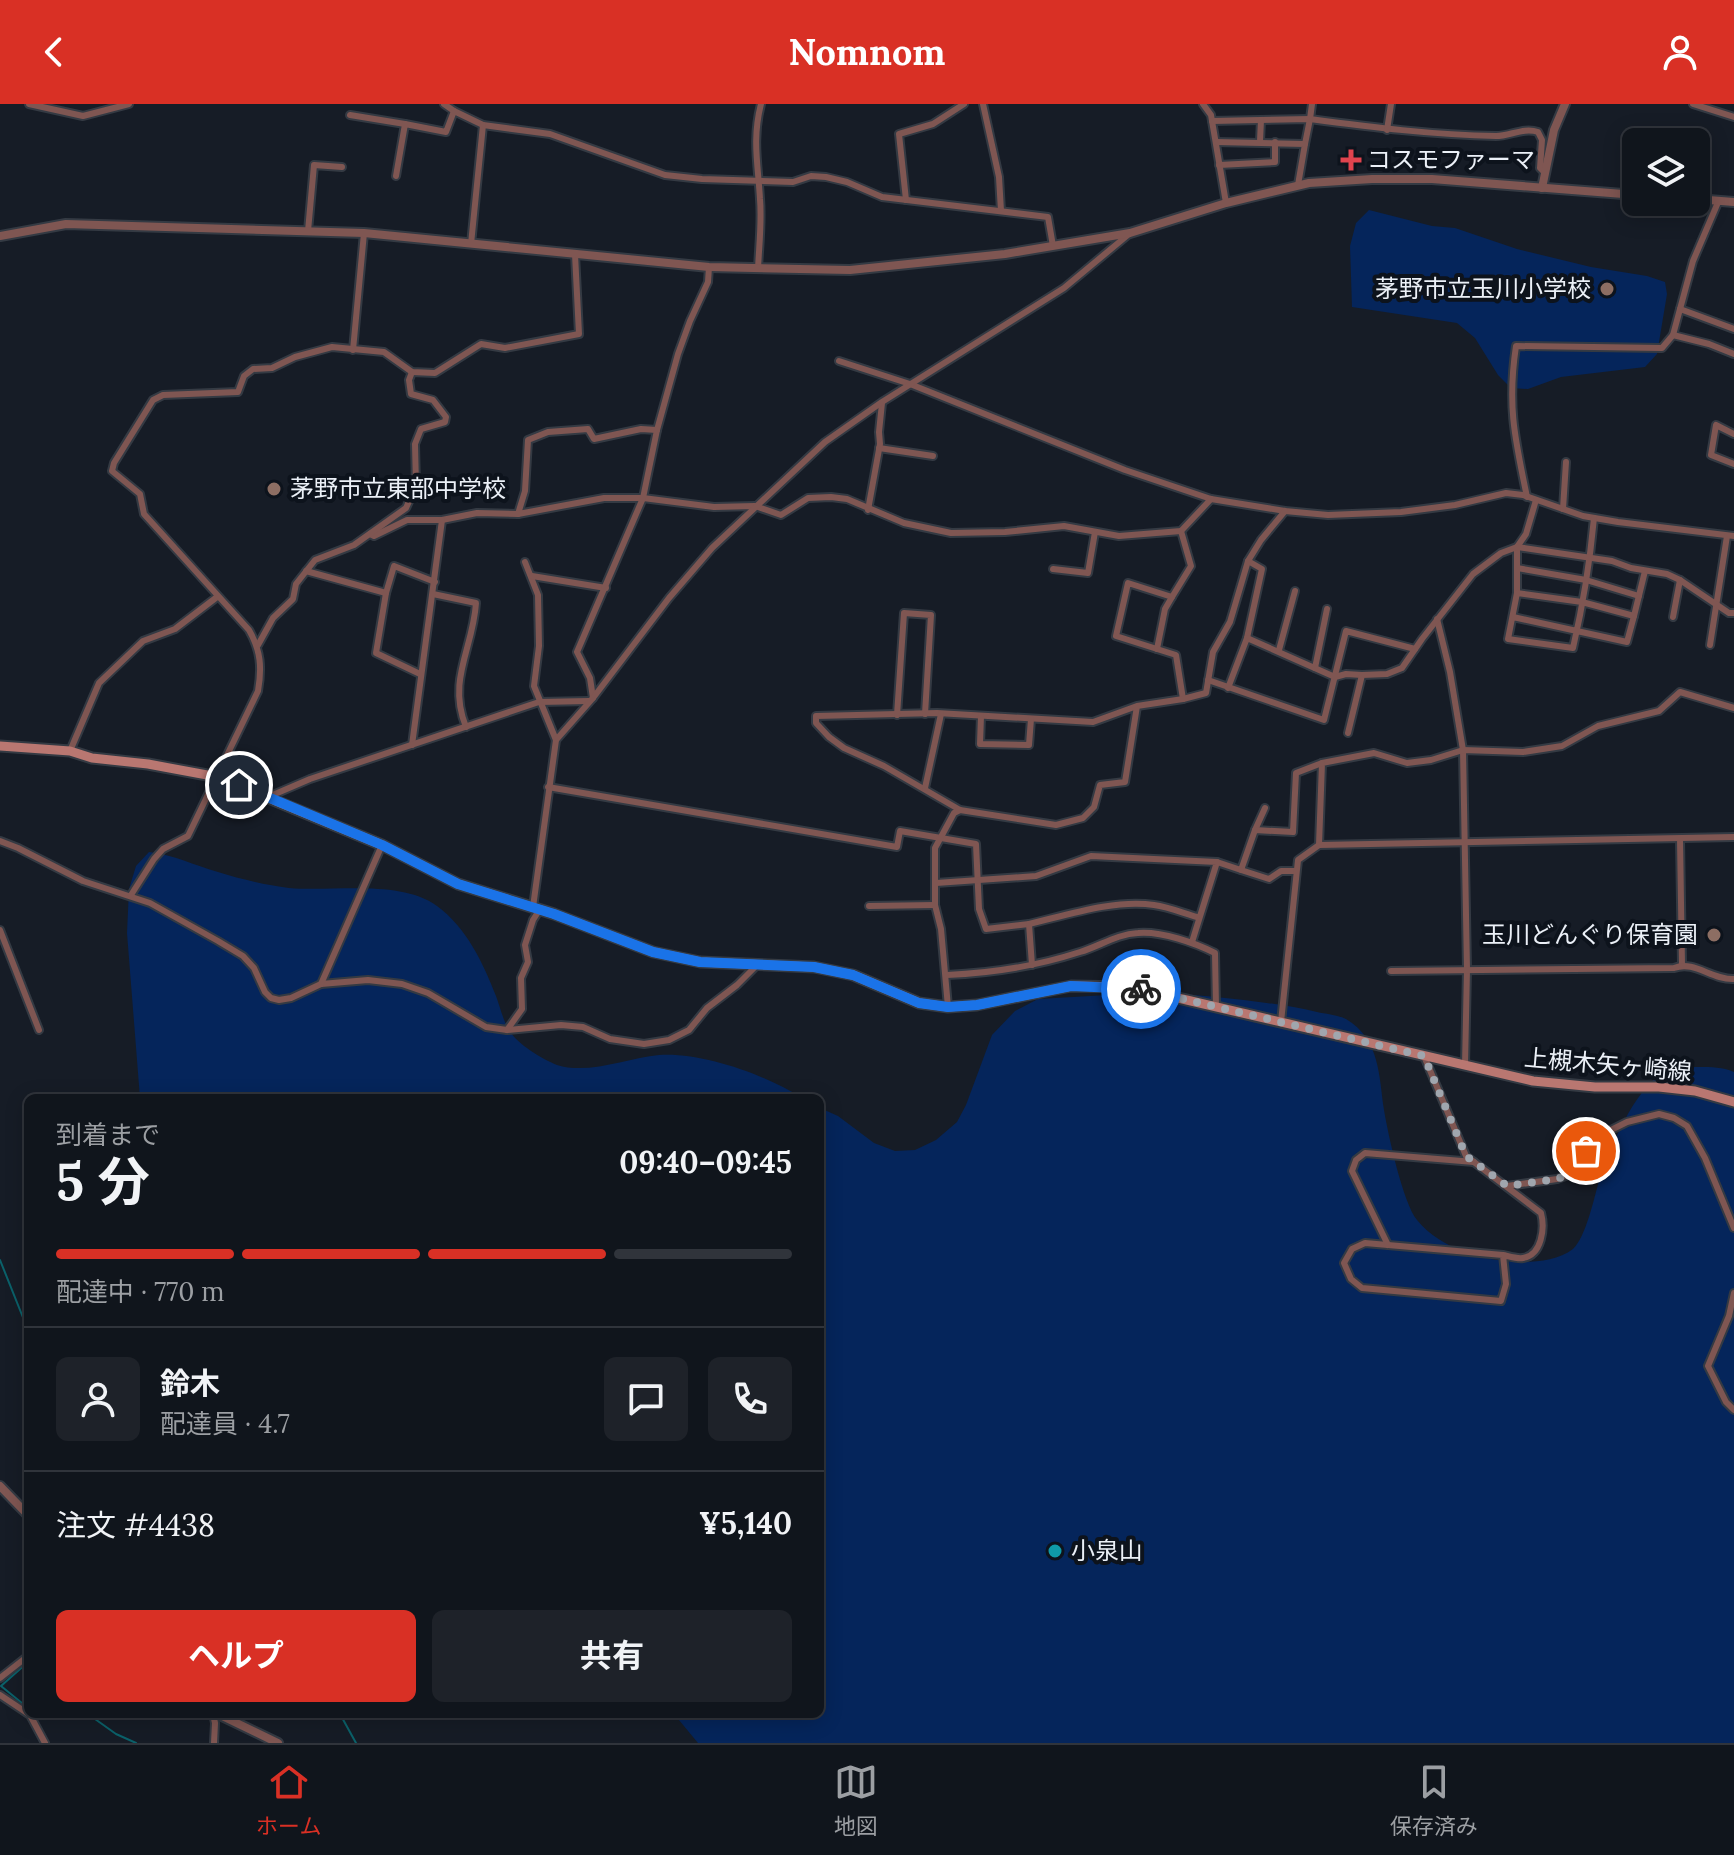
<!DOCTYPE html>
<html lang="ja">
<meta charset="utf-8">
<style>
body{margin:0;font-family:Lora,"Noto Sans JP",serif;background:#1e2229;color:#f1f3f6;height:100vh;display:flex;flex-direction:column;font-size:30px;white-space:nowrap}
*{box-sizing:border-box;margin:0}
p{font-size:26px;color:#9c9fa3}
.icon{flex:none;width:44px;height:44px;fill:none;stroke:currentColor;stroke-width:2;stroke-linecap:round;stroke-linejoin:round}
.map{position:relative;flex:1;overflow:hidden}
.details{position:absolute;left:24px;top:990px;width:800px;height:624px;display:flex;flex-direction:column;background:#10151c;border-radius:12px;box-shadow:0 4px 20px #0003,0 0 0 2px #30343b}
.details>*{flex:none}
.tools{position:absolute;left:1622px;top:24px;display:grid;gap:16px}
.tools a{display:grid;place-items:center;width:88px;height:88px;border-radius:12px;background:#10151c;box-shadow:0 4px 20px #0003,0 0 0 2px #30343b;font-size:40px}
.pin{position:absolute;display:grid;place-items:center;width:68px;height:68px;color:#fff;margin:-34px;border:4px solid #fff;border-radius:50%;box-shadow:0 2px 8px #0007}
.courier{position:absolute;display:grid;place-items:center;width:80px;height:80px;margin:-40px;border:6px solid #1a73e8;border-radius:50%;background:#fff;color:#222;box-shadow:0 2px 10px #0007}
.headline em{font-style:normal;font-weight:700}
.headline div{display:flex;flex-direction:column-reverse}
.headline{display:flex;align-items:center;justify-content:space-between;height:136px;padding:0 32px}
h1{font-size:52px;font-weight:700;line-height:60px}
.bar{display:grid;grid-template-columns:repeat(4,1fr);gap:12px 8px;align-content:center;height:96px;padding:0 32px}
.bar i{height:10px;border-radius:6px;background:#30343b}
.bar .active{background:#d93025}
.bar p{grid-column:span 4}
.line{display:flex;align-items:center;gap:20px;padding:0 32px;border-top:2px solid #30343b}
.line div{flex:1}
.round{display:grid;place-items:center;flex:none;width:84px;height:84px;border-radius:12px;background:#1e2229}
.action{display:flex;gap:16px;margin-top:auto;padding:16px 32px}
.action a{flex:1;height:92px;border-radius:12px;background:#d93025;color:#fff;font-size:32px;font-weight:700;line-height:92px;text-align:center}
.action a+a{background:#1e2229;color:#f1f3f6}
header{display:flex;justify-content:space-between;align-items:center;height:104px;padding:0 32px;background:#d93025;color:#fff;font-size:36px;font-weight:700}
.tab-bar{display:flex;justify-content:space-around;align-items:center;height:112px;border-top:2px solid #30343b;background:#10151c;font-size:22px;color:#9c9fa3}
.tab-bar a{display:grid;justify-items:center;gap:4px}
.tab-bar .active{color:#d93025}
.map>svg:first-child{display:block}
.green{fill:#05255b}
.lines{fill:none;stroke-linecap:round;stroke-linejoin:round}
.stream{stroke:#0b616a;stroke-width:2}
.minor-casing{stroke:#343a43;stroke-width:10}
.tertiary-casing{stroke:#343a43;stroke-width:12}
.secondary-casing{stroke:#343a43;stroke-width:13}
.minor{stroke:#7f5652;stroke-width:6}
.tertiary{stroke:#7f5652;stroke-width:8}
.secondary{stroke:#b97771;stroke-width:9}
.done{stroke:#a0a6ae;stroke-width:8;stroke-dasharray:0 14.4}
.route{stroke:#1a73e8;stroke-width:10}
.health-dot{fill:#e0444e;stroke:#0d131c;stroke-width:3}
.education-dot{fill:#8d6e63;stroke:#0d131c;stroke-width:3}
.culture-dot{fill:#0f9aa8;stroke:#0d131c;stroke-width:3}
.labels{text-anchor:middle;stroke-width:8;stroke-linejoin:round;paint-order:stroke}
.poi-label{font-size:24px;fill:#ebf0f7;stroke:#0d131c;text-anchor:start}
.street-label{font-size:24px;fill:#ebf0f7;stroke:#0d131c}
</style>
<header><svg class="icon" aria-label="back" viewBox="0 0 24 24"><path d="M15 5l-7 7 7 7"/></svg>Nomnom<svg class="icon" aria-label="person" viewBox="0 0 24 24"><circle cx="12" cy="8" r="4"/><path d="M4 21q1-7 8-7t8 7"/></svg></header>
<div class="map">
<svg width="1734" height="1639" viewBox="0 0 1734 1639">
<rect width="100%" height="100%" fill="#161c26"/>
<g class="green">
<polygon points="1369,106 1432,122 1455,124 1517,145 1591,163 1647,172 1665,178 1667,190 1657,250 1645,263 1561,273 1528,285 1511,284 1498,271 1475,234 1457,219 1352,203 1350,142 1356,119"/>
<path d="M149 748C175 751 193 761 218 768 240 775 266 781 289 784 333 788 400 775 437 802 467 824 483 859 496 892 500 903 503 916 509 926 517 940 542 955 557 961 589 971 627 954 659 951 703 948 766 971 802 994H140L127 829 129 785 136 762Z"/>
<path d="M1160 888C1212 893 1265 896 1317 908 1326 910 1338 911 1346 915 1380 935 1379 972 1384 1006 1388 1030 1403 1099 1417 1116 1442 1146 1484 1157 1521 1158 1538 1158 1559 1156 1573 1145 1586 1133 1594 1094 1599 1077 1608 1047 1635 984 1663 969 1674 963 1686 963 1699 963 1712 963 1722 963 1734 968V1639H698L674 1610H820V1004L838 1012 874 1039 895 1047 915 1046 936 1036 957 1018 966 1001 992 931 1015 907 1038 895Z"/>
</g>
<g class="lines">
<g class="stream">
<polyline points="0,1156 28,1226"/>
<polyline points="28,1558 1,1582 28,1604"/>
<polyline points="88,1610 116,1630 136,1639"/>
<polyline points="340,1610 356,1639"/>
</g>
<g class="minor-casing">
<g id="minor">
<polyline points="29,0 83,12 129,0"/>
<polyline points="444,0 454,7"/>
<polyline points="983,0 999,73 1001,107"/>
<polyline points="1203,0 1211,11 1226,99"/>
<path d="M1312 0 1310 15C1371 23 1433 31 1496 32 1510 32 1524 23 1538 28L1542 36 1540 64 1544 68"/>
<polyline points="1693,0 1734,13"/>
<polyline points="350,11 405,20"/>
<polyline points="1212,17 1310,15 1305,40"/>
<polyline points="1387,26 1391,0"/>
<polyline points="1260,37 1261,16"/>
<polyline points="1216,38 1305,40 1298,81"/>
<polyline points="1219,61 1275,58 1275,38"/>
<polyline points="396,72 405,20 446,28 454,7 483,21 550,30 665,71 702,75 793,78 811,72 826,73 847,78 882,93 1048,113 1053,142"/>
<polyline points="906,96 899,30 933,20 964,0"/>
<polyline points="308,127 314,61 342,63"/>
<polyline points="471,140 483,21"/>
<path d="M758 165C759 142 762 118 760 95 758 60 752 35 761 0"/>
<polyline points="1680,205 1734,225"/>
<polyline points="1673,231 1709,240 1734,250"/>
<polyline points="353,246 364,129"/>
<polyline points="839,257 910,280 1125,366 1211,395 1285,407 1328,411 1401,408 1455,401 1506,389 1523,391 1583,412 1618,418 1734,432"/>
<polyline points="1734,330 1716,321 1711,351 1734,360"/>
<polyline points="879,344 933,352"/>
<path d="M1527 393C1515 335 1507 302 1516 242L1662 244 1673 231 1693 157 1719 96"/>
<polyline points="1563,405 1566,358"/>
<polyline points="868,406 880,340 879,328 882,299"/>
<polyline points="518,410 525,387 528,336 548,328 588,325 594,335 641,325 657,326"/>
<polyline points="1181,427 1191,462 1172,493 1128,479 1116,532 1176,551 1183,595"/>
<polyline points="370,430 374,432 407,416 442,416 477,409 518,410 604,394 643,394 714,403 755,402 781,411 808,394 831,393 847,395 904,419 951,429 1005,428 1064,422 1119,432 1181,427 1211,395"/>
<polyline points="525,458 538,491 539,542 534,582 556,636"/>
<polyline points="1517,464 1586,476 1639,492"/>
<polyline points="1053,465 1088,469 1095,428"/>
<polyline points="306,467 386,489"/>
<polyline points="532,472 606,484"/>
<polyline points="1517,489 1517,443 1526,430 1536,396"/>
<path d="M433 490 476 499C473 545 447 576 466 623"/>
<polyline points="1634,512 1645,467"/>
<path d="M1513 513 1627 538 1634 512 1582 498 1517 489 1508 535 1573 544C1583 501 1590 457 1594 414"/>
<polyline points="1673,513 1680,476"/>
<polyline points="1437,515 1450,568 1463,646 1467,865 1465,962"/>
<polyline points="1247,534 1262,465 1248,457"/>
<polyline points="258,541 273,514 293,495 296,480 315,456 354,441 406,404 416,382 415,340 421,325 445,318 446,313 433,296 411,290 409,276 412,268"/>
<polyline points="1710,541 1727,432"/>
<polyline points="1157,545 1165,505 1172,493"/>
<polyline points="1279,546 1295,487"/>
<polyline points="1315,564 1327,505"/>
<polyline points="420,570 376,549 386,489 394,462 435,478"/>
<polyline points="1208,576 1324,616 1346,527 1415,545"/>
<polyline points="1228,584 1247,534 1335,573 1346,570 1362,571"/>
<polyline points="593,594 590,574 577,548 643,394 657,326 678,250 690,217 708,178 709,163"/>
<polyline points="1137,602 1125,678 1100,681 1094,703 1083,714 1056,721 960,706 884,662 844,644 829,633 816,619 816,612 937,609 1093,618 1137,602 1183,595 1206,589 1213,548 1230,518 1248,457 1261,436 1285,407"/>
<polyline points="897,611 904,509 931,511 925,610"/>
<polyline points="981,612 980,640 1029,641 1031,615"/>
<polyline points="1348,629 1362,571 1387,570 1402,564 1422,535 1473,470 1501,449 1517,443 1612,457 1631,464 1667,470 1680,476 1729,509 1734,509"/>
<polyline points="412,641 442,416"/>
<polyline points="70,647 99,579 143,537 175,525 217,493"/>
<polyline points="548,683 897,743 900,727 976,740 979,805 986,825 1029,820"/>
<polyline points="925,684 941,610"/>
<polyline points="268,693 310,675 539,598 589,597"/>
<polyline points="1255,726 1265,704"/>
<polyline points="1680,735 1682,861"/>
<polyline points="0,737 18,744 83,777 150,799 218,837 243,852 254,864 265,888 271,894 279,896 291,894 321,880 368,876 402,880 428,889 486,923 507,926 561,921 583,923 610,935 644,940 669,936 689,926 707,904 737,881 756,862"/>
<polyline points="1319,741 1322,659 1374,649 1407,659 1431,656 1463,646 1523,648 1562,642 1598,622 1659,607 1680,588 1734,604"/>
<polyline points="1217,758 1241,766 1255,726 1293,728 1296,669 1322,659"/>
<polyline points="1241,766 1269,775 1281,767 1295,767"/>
<polyline points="936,779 1036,772 1091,752 1217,758 1192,838"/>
<path d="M131 791 154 755 163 745 188 732 258 587C262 564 261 547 249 526L144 410 140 390 112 367 114 359 153 296 163 291 238 288 244 272 253 265 272 264 295 253 332 243 384 248 412 268 435 269 481 240 505 244 579 230 575 150"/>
<polyline points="869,802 935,801"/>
<polyline points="533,803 556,636 593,594 669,494 712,444 825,338 882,298 1064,184 1129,130"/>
<polyline points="0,826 39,926"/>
<path d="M1032 861 1029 820C1067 811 1115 795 1154 801 1169 803 1183 809 1197 813"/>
<path d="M1391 867 1674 864C1695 856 1711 876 1734 875"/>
<path d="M947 871C992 869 1037 862 1080 848 1100 842 1117 830 1138 829 1162 827 1195 839 1215 849L1216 903"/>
<polyline points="321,880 382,741"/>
<polyline points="948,903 941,825 935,801 935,744 954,709 960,706"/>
<polyline points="1281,918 1298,756 1319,741 1734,733"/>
<polyline points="507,926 522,905 521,874 528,858 525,841 533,816 540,805"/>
<path d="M1424 952 1466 1052 1541 1109C1545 1124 1542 1151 1523 1154 1517 1155 1508 1152 1503 1151L1365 1139 1352 1145 1344 1159 1351 1175 1362 1184 1501 1197 1506 1180 1503 1151"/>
<polyline points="1507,1082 1557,1075 1568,1071 1586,1047 1611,1026 1627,1018 1659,1010 1674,1014 1687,1022 1705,1054 1734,1124"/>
<polyline points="1388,1141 1352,1067 1356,1056 1365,1049 1474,1058"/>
<polyline points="1734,1189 1729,1212 1708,1262 1726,1298 1734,1306"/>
<polyline points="0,1574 28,1552"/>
<polyline points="0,1591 30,1611 45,1639"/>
<polyline points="213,1610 215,1619 214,1639"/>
</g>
</g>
<g class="tertiary-casing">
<g id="tertiary">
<polyline points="1542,84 1554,26 1565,0"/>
<polyline points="1696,95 1734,98"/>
<polyline points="0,132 66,120 364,129 709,163 850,166 1005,150 1130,129 1226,99 1309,79 1372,75 1432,75 1636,91"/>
<polyline points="0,1382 28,1411"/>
<polyline points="218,1610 278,1639"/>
</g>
</g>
<g class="secondary-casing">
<polyline id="secondary" points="0,642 70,647 92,654 148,660 218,673 382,741 458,780 554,810 653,848 700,858 814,863 853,871 919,899 948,903 977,901 1071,882 1131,883 1533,977 1595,983 1659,983 1695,987 1734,998"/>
</g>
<use href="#minor" class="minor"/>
<use href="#tertiary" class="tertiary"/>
<use href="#secondary" class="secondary"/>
</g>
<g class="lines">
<polyline class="done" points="1141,885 1424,952 1466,1052 1507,1082 1557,1075 1568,1071 1586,1047"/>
<polyline class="route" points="239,681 382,741 458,780 554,810 653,848 700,858 814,863 853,871 919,899 948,903 977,901 1071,882 1141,885"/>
</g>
<path class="health-dot" d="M1347 44h8v8h8v8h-8v8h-8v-8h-8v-8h8z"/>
<g class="education-dot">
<circle cx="1607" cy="185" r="8"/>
<circle cx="274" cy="385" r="8"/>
<circle cx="1714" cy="831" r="8"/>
</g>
<circle class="culture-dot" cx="1055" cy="1447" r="8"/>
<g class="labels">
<g class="poi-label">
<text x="1367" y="64">コスモファーマ</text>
<text x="1591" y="193" text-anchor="end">茅野市立玉川小学校</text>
<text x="290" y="393">茅野市立東部中学校</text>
<text x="1698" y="839" text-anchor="end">玉川どんぐり保育園</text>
<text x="1071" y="1455">小泉山</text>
</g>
<g class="street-label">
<text transform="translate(1608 961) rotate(5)" y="8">上槻木矢ヶ崎線</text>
</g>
</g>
</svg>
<div class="tools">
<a><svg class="icon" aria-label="layers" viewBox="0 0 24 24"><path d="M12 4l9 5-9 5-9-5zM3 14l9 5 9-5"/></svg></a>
</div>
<div class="pin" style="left:1586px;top:1047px;background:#ea580c"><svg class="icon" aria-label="bag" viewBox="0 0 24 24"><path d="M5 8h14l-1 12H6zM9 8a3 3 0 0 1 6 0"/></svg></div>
<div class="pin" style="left:239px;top:681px;background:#1f2937"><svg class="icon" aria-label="home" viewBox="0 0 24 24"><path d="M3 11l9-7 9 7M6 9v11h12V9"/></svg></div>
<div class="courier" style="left:1141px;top:885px"><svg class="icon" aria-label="bike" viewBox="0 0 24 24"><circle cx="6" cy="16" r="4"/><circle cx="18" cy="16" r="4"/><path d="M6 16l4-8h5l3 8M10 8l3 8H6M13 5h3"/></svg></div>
<section class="details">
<div class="headline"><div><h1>5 分</h1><p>到着まで</p></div><em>09:40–09:45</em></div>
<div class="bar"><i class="active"></i><i class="active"></i><i class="active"></i><i></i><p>配達中 · 770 m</p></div>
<div class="line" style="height:144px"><a class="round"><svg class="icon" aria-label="person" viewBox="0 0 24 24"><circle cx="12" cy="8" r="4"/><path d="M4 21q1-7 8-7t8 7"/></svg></a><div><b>鈴木</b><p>配達員 · 4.7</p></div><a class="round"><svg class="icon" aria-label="chat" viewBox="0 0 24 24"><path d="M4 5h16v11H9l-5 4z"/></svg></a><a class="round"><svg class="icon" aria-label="phone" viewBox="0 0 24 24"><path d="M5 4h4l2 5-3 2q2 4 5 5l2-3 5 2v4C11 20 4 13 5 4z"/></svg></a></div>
<div class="line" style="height:104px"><div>注文 #4438</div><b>¥5,140</b></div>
<div class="action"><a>ヘルプ</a><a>共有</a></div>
</section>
</div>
<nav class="tab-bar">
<a class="active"><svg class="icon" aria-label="home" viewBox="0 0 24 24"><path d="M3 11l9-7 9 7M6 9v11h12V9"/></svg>ホーム</a>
<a><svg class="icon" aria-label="map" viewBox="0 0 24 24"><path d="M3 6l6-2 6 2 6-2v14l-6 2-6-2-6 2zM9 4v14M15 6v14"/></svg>地図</a>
<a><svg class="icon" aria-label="saved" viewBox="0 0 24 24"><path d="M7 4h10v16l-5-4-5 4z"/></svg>保存済み</a>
</nav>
